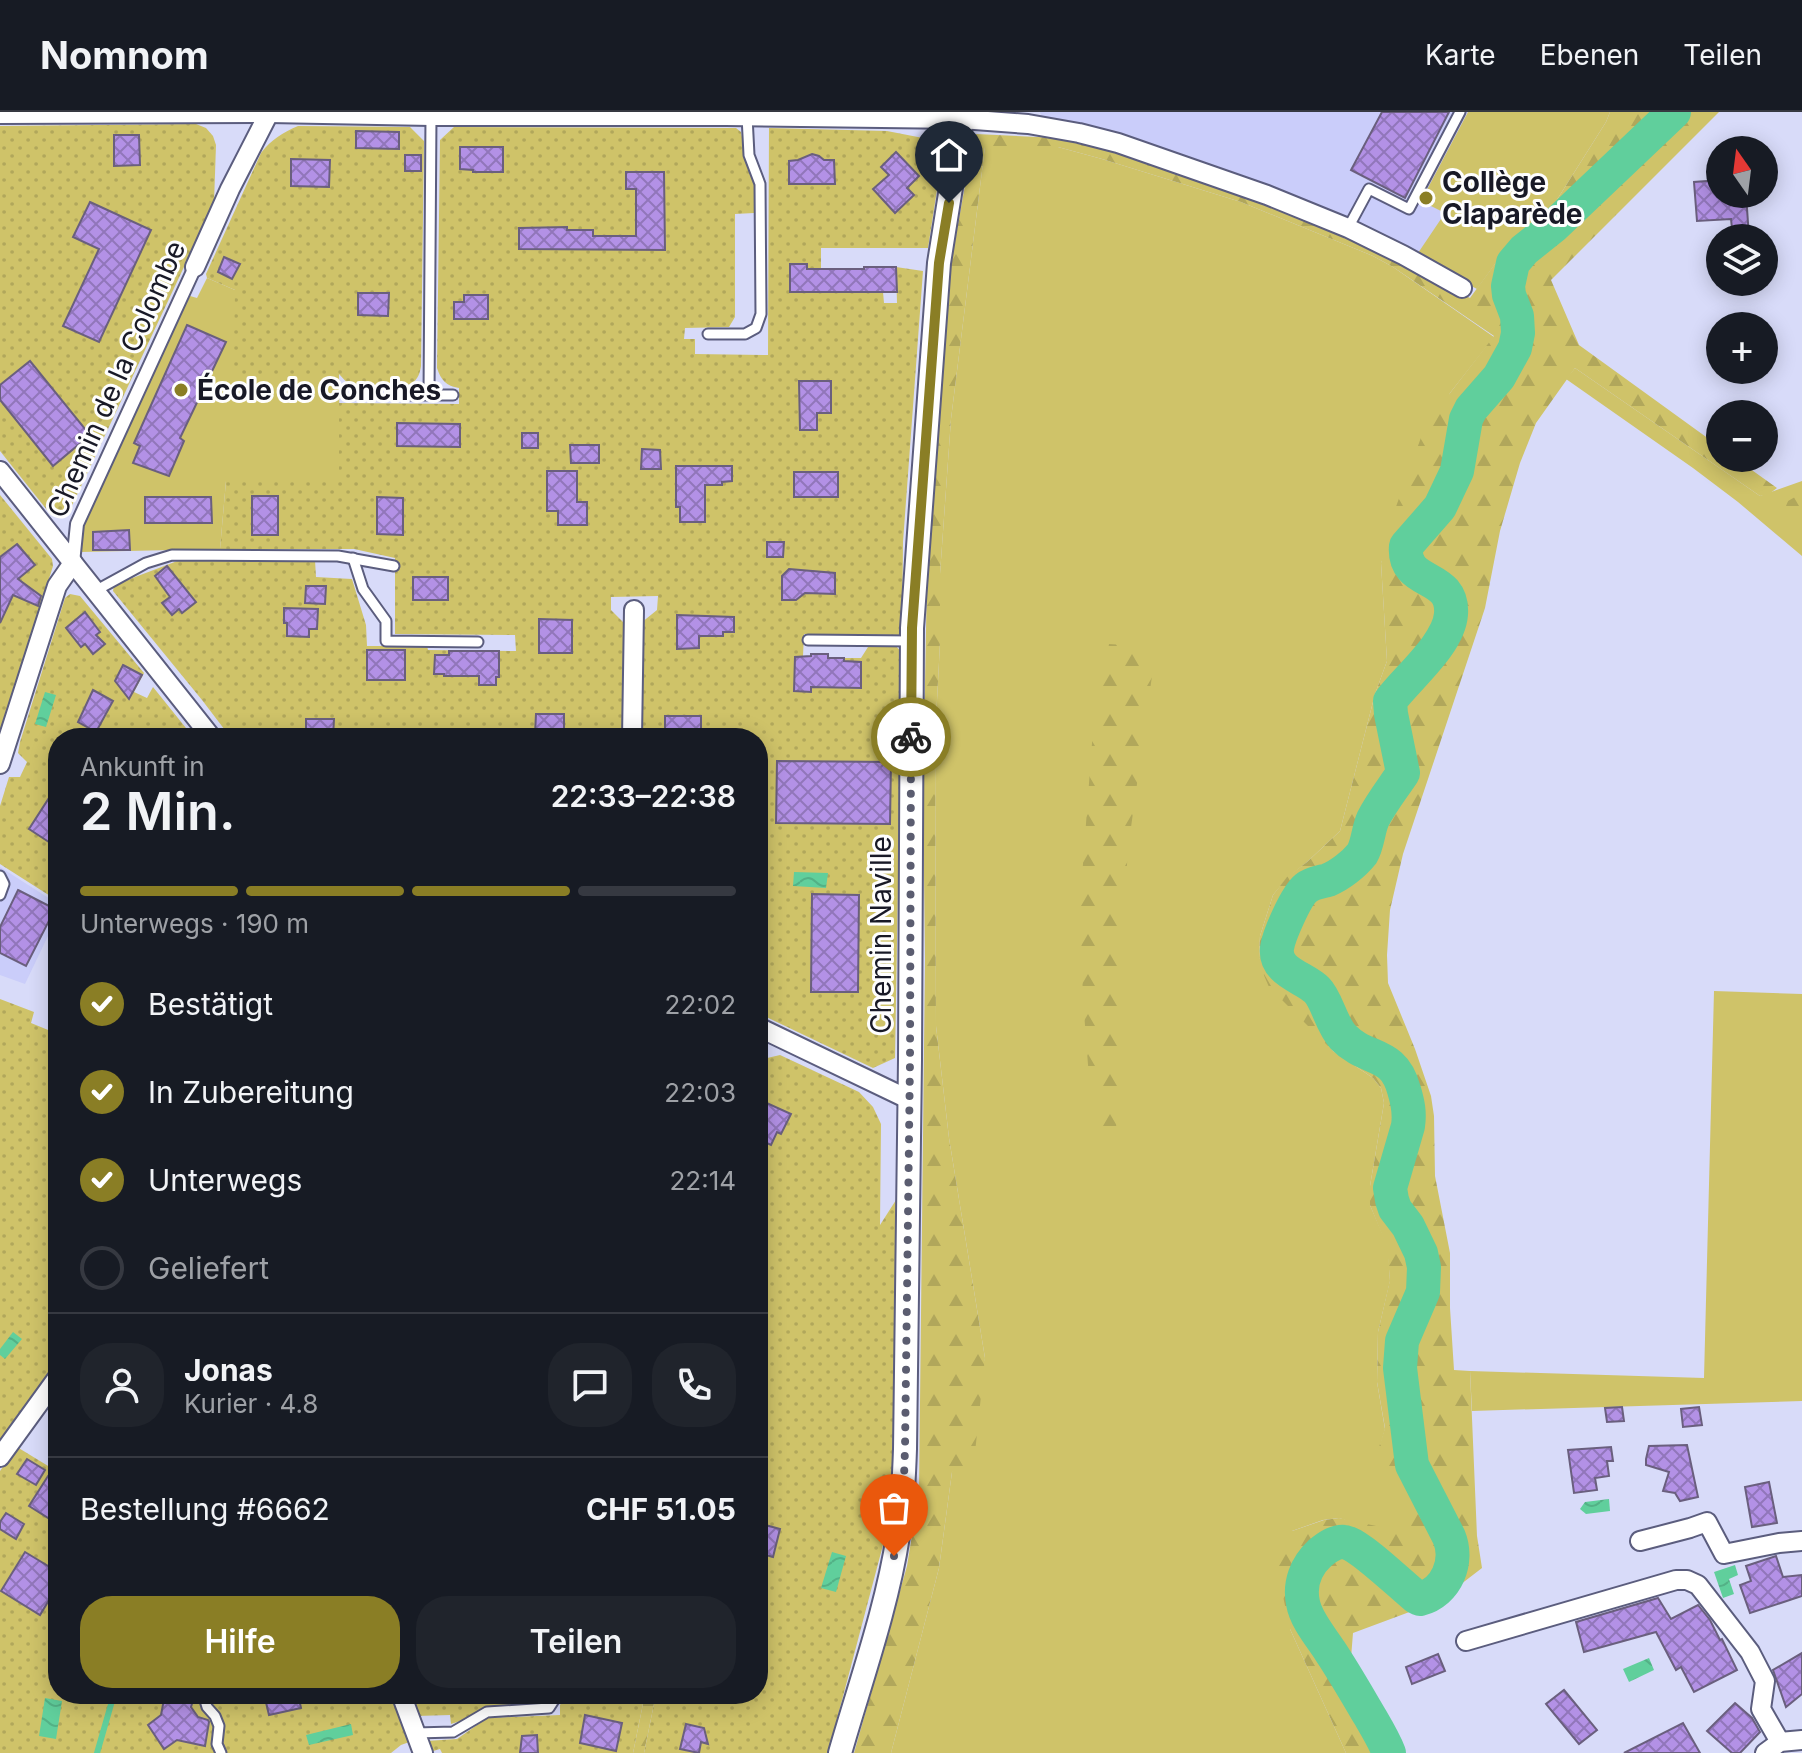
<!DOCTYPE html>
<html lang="de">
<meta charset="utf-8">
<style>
body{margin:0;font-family:Inter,sans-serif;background:#20242c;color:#f1f3f6;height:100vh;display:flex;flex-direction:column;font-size:30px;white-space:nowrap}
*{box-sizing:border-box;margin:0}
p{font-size:26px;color:#9ea1a6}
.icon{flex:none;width:44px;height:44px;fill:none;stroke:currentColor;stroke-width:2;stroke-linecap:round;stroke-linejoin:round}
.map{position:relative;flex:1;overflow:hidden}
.side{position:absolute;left:48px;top:616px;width:720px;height:976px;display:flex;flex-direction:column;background:#171b24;border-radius:32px;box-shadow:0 4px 20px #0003}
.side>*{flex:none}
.needle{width:52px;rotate:346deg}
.fabs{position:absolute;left:1706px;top:24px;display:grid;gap:16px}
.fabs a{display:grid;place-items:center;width:72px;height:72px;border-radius:50%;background:#171b24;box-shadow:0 4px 20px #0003;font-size:40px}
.pin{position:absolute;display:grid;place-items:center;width:68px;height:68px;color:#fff;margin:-82px -34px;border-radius:50% 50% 50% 0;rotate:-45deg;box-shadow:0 0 8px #0007}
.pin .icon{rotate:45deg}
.courier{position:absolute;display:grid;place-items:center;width:80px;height:80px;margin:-40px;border:6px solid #8a7e25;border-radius:50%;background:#fff;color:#222;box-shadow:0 2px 10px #0007}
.head em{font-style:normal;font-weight:600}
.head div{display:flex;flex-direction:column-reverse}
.head{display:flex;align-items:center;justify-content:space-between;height:136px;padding:0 32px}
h1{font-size:52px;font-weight:600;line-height:60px}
.bar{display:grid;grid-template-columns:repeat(4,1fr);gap:12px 8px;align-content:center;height:96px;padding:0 32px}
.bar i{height:10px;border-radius:6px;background:#363941}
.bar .active{background:#8a7e25}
.bar p{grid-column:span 4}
.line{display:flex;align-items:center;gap:20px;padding:0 32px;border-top:2px solid #363941}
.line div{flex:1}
.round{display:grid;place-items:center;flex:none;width:84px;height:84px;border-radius:32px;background:#20242c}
ol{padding:0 32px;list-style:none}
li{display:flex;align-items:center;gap:24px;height:88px}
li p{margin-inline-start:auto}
li .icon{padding:8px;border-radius:50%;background:#8a7e25;color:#fff;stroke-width:4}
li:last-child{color:#9ea1a6}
li i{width:44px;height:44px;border:4px solid #363941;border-radius:50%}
.primary-button{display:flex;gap:16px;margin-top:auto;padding:16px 32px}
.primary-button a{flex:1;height:92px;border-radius:32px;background:#8a7e25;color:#fff;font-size:32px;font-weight:600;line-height:92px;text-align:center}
.primary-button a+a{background:#20242c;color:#f1f3f6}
header{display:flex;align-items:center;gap:48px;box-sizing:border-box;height:112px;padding:0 40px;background:#171b24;border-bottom:2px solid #363941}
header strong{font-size:38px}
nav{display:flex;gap:44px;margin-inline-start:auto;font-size:28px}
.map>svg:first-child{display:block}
.built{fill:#cacdfa}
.green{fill:#cfc369}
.forest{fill:url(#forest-firs)}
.garden{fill:url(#garden-dots)}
.water{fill:url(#water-waves)}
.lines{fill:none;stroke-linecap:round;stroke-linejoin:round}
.stream{stroke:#60cf9c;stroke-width:6}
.river{stroke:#60cf9c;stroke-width:34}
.building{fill:url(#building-cross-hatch);stroke:#6a5f7e;stroke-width:2}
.service-casing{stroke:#5b5d7e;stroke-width:13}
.pedestrian-casing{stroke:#5b5d7e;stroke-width:16}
.minor-casing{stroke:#5b5d7e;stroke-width:22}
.tertiary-casing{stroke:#5b5d7e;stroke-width:26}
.service{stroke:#fff;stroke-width:9}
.pedestrian{stroke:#fff;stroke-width:12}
.minor{stroke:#fff;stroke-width:18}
.tertiary{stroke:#fff;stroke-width:22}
.done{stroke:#5b5d70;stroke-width:8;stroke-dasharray:0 14.4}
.route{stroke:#8a7e25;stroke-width:10}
.poi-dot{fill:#8a7e25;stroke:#fefefe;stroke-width:3}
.labels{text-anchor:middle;stroke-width:6;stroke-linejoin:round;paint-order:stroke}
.poi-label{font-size:28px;font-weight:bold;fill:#181926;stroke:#fefefe;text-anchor:start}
.street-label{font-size:28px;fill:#181926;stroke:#fefefe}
</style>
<header>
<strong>Nomnom</strong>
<nav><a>Karte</a><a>Ebenen</a><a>Teilen</a></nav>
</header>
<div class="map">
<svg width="1802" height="1641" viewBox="0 0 1802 1641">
<defs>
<pattern id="forest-firs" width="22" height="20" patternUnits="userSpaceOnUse" patternTransform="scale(2)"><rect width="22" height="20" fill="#cfc369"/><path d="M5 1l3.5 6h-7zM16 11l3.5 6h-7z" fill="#b1a75b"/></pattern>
<pattern id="garden-dots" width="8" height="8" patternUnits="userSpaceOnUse" patternTransform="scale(2)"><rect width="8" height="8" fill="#cfc369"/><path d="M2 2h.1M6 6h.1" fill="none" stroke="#b1a75b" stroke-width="1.8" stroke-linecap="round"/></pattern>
<pattern id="water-waves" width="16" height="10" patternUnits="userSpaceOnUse" patternTransform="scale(2)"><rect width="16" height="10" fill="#60cf9c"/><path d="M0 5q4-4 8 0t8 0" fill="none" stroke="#53b186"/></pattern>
<pattern id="building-cross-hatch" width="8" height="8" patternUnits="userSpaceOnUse" patternTransform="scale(2)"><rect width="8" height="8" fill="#b391e6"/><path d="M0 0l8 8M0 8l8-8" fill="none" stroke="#9176ba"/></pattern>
</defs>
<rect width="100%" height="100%" fill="#d8dbf9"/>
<g class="built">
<polygon points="1040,0 1610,0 1510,131 1477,177 1416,144 1082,12 1063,8 1042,7"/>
<polygon points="0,755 58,792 58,803 25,872 0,863"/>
</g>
<g class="green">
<polygon points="1468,0 1610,0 1606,10 1553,94 1510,131 1477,177 1416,144 1445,101 1421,89"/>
<polygon points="985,35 1058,35 1102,47 1241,90 1373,144 1393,155 1494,225 1450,281 1381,451 1387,549 1375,582 1340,719 1307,750 1287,766 1273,783 1260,824 1259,846 1333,939 1373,966 1381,976 1384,991 1370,1074 1370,1093 1388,1135 1390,1169 1378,1220 1377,1270 1385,1317 1376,1348 1440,1437 1339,1406 1323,1408 1292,1419 1290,1517 1346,1641 891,1641 939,1456 952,1360 985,1246 949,1026 936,914 935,627 940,531 940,462 951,307"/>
<polygon points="207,166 235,178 339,262 340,369 226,369 220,437 81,440 81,413 190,184 197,186"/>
<polygon points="1575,256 1760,384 1802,369 1802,444 1738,390 1693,356 1566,267"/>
<polygon points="1714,879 1802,882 1802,1289 1472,1299 1470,1259 1704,1266"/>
</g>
<g class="forest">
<polygon points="1610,0 1719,0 1551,168 1579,233 1720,335 1720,346 1735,346 1777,376 1769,382 1760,384 1575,256 1536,311 1520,351 1500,419 1485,496 1403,742 1390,798 1387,843 1388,871 1415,937 1431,984 1434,1004 1435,1064 1450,1141 1450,1196 1454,1258 1470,1259 1477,1424 1482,1456 1439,1489 1353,1521 1351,1546 1405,1641 1346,1641 1290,1517 1274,1442 1277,1428 1292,1419 1324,1408 1339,1406 1404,1420 1409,1399 1375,1348 1385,1316 1377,1270 1378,1220 1390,1168 1387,1135 1370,1093 1370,1074 1384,991 1381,976 1373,966 1333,939 1269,875 1263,861 1259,846 1260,824 1273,783 1287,765 1307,750 1340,719 1375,582 1387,549 1381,451 1393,403 1423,320 1450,281 1494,224 1393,155 1373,144 1241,90 1102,47 1058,35 985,35 951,307 940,462 940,531 935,627 936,914 949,1026 985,1246 974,1350 952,1360 939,1456 891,1641 854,1641 907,1454 919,1380 925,848 923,679 928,411 949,162 972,35 976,22 1058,26 1091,32 1247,81 1399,147 1470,186 1510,131 1553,94 1606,10"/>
<polygon points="1795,385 1802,387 1802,421 1782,404 1788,389"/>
<polygon points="1109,532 1156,535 1128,737 1121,844 1116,1024 1107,1025 1090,979 1083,887 1080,792 1092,631"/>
<polygon points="645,1582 656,1582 644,1641 633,1641"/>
</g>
<g class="garden">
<polygon points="196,12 206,16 213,24 216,33 214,91 69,400 51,403 0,339 0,14"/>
<path d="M298 14 410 15 424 29 421 254C420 261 418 267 412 271 400 279 366 275 351 275L339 262H233L235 178 207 166 206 162 261 41C272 27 282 21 298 14Z"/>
<path d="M454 15 736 16 741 20 746 46 754 71V101L735 102V205L729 215 685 216 684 227H695V242L768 243 769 16 887 19 923 26 941 52 928 136H821V156L844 157V180H883L884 191H897L896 155 923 159 903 430 902 523 804 522 803 544 795 545V579L810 580 811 571 828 546H861L868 535 896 534 902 541 895 946 873 956 758 901V626H640L641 511 657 498 658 484 611 485V498L625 512 624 626H231L202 588 113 479 114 473 180 448H315L316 465 352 467 366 513 367 534H427L428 538 516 539 515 523 395 522V446L354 437H220L226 369H339V291L459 292V276C446 274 441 268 437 256L440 28Z"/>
<polygon points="0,383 52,447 53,454 0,625"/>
<polygon points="70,482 80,484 144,561 134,580 147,586 153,575 194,626 58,626 58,789 0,752 0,694 9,665 20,665 27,650 18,641 20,630 65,486"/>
<polygon points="0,887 34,900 31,911 58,922 58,1254 0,1331"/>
<polygon points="780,943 859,980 873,995 881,1012 880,1113 896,1088 892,1399 828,1641 644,1641 656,1582 758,1582 758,951 763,947"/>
<polygon points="17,1335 58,1360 58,1582 392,1582 412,1629 401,1633 391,1641 0,1641 0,1359"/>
<polygon points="407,1582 546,1582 545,1588 540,1592 484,1595 463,1608 451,1612 450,1603 416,1604"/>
<polygon points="558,1582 645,1582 633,1641 442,1641 440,1637 430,1640 426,1629 457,1627 487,1606 560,1603 560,1593 565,1585"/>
</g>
<g class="water">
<polygon points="45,580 56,583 46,615 35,612"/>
<polygon points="794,760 828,761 826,776 793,774"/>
<polygon points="13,1220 22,1227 5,1247 0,1243 0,1237"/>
<polygon points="1609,1387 1610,1399 1586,1402 1580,1397 1585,1390"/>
<polygon points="832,1440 846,1444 836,1480 821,1476"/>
<polygon points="1735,1453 1738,1463 1729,1467 1734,1482 1723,1486 1714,1460"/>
<polygon points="1649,1546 1654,1558 1629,1570 1623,1557"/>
<polygon points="45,1586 62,1589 56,1627 39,1624"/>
<polygon points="351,1612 353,1623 309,1633 306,1623"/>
</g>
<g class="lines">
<polyline class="stream" points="97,1641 114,1582"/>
<path class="river" d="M1389 1641C1384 1628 1376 1615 1369 1603 1356 1581 1344 1560 1330 1539 1321 1525 1306 1508 1303 1491 1299 1472 1306 1454 1320 1441 1327 1435 1339 1427 1348 1431 1364 1437 1400 1472 1416 1485L1420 1487C1447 1480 1459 1449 1449 1425L1412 1353 1400 1256 1402 1229 1423 1180 1424 1155 1421 1141 1408 1114 1395 1097 1392 1088 1390 1076 1408 1014C1410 1001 1408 991 1404 978 1393 938 1367 950 1343 925 1331 912 1327 888 1317 878 1304 865 1274 860 1277 836 1279 823 1296 784 1306 776 1312 771 1321 770 1328 768 1340 763 1354 752 1362 742 1368 732 1368 718 1373 707 1381 691 1393 676 1403 661L1391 602 1390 589C1407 566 1449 532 1451 502 1454 460 1402 475 1406 434L1440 395 1457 359 1466 307 1471 297 1499 265 1515 236 1518 221 1517 204 1509 183 1508 174 1513 151 1524 138 1554 114 1674 0"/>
</g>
<g class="building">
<polygon points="1382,0 1449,0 1405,86 1351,58"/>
<polygon points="356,19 399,20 399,37 356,36"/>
<polygon points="114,23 139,23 140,53 114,54"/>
<polygon points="460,35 503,35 503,60 473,60 473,58 460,57"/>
<polygon points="896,40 919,64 907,76 914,83 895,101 873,77 889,63 881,55"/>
<polygon points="812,42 819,44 824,48 834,48 835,72 789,72 789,49 798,48"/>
<rect x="405" y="43" width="16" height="16"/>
<polygon points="291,47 330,48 329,75 291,74"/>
<polygon points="626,60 664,60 665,138 519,137 519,116 567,115 567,118 593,118 593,124 636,124 636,77 626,77"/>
<polygon points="1720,68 1720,82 1746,82 1749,125 1733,126 1731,107 1697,109 1694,70"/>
<polygon points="90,90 151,118 99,230 63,214 99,137 73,125"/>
<polygon points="224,145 240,152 232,167 218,160"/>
<polygon points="790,152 807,152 807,157 864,157 864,155 896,155 897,180 790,180"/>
<polygon points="358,181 389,181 388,204 358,203"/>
<polygon points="464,183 488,183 488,207 454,207 454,190 464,190"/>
<polygon points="187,213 226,230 180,326 184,329 169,364 133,351 140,334 134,331"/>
<polygon points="30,249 90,323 53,354 0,288 0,273"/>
<polygon points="799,269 831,269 831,301 817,301 817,318 800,318"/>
<polygon points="397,311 460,312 460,335 397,334"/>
<rect x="522" y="321" width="16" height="15"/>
<polygon points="570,333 599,333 599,351 571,351"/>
<polygon points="642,337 660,338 661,357 641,357"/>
<polygon points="676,354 732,354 732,369 722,370 722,373 705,373 705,410 680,410 680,395 676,395"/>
<polygon points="547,359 577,359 577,390 587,390 587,413 558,413 558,399 547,399"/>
<rect x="794" y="360" width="44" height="25"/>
<rect x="252" y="384" width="26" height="39"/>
<polygon points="145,385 211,385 212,411 145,411"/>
<polygon points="377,385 403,386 403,423 377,422"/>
<polygon points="129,418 130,438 93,438 93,420"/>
<polygon points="767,430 784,430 783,445 767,445"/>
<polygon points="17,432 35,453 18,467 41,484 38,494 13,483 0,511 0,445"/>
<polygon points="167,454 196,490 182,501 179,497 172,503 162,491 170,485 155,464"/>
<polygon points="789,457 835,461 835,482 805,481 796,488 782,488 782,464"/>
<rect x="413" y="465" width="35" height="23"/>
<polygon points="306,474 326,474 325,492 305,491"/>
<polygon points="284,496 318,497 317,517 309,517 309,525 287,524 287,511 284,511"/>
<polygon points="85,500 100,520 96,523 105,532 93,542 85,532 81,535 66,516"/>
<polygon points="677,503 734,505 734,520 723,520 723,524 699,524 699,536 677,537"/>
<polygon points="539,507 572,508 572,541 539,541"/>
<rect x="367" y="538" width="38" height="30"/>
<polygon points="449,539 499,539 499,565 496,565 496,573 479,573 479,564 444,564 444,562 434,562 435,543 449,543"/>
<polygon points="811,542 828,542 828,546 844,546 844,549 861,550 861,576 811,575 811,580 794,579 795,545 811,544"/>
<polygon points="123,553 142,563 129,587 115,569"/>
<polygon points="93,578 113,589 96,620 78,610"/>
<polygon points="536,602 564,602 564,623 535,622"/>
<rect x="665" y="604" width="36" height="22"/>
<polygon points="306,607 334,607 333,626 306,626"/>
<polygon points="777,649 891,650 890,712 776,711"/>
<polygon points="58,672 58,736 29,717"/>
<polygon points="18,778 55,797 26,854 0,841 0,815"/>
<polygon points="812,782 859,783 858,880 811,880"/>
<polygon points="758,987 791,1002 781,1022 777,1020 771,1033 758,1027"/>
<polygon points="1622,1295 1624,1309 1607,1310 1605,1296"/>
<polygon points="1699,1295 1702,1313 1683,1315 1681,1297"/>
<polygon points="1687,1333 1698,1385 1680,1389 1675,1381 1663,1379 1669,1360 1646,1353 1646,1347 1649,1334"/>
<polygon points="1611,1335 1613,1349 1607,1349 1609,1364 1595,1366 1597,1378 1574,1381 1568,1338"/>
<polygon points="27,1347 45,1358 36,1373 17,1362"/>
<polygon points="48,1364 58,1370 58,1400 53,1409 29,1394"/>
<polygon points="1769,1370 1777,1411 1752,1415 1745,1375"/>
<polygon points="6,1401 24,1412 16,1427 0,1417 0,1410"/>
<polygon points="758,1411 780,1417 773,1445 758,1441"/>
<polygon points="25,1440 58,1460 58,1473 40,1503 1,1479"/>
<polygon points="1776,1444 1783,1465 1802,1463 1802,1484 1750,1501 1740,1473 1751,1469 1746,1454"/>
<polygon points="1658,1486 1671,1507 1698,1493 1710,1508 1720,1528 1722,1527 1737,1558 1694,1580 1681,1555 1676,1558 1656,1520 1584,1540 1576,1510"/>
<polygon points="1802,1541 1802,1582 1786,1595 1773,1558"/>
<polygon points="1438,1542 1445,1559 1412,1572 1406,1555"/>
<polygon points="1564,1578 1597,1618 1579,1632 1546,1592"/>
<polygon points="165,1582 195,1582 191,1595 198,1605 208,1608 209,1610 205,1634 177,1628 164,1637 148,1613 161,1603"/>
<polygon points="264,1582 298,1582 301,1596 269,1603"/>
<polygon points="1735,1591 1752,1606 1760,1620 1740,1641 1732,1641 1707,1619"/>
<polygon points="585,1603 622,1611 616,1639 580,1631"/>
<polygon points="1683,1611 1700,1641 1624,1641"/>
<polygon points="686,1612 704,1616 708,1632 701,1630 699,1641 680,1637"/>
<polygon points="537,1623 538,1641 520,1641 522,1624"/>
</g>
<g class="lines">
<g class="service-casing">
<g id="service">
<polyline points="1348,116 1369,77 1409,97 1460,0"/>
<polyline points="708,222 745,222 756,216 761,202 760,72 749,43 747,4"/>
<polyline points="405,283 453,283"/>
<polyline points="429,283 431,4"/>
<polyline points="353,446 363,477 386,509 386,529 478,530"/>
<polyline points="95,479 146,451 172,443 338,444 394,454"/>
<polyline points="808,528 912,529"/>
<polyline points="0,764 4,772 0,783"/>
<polyline points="203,1582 207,1595 215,1604 219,1614 217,1632 221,1641"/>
<polyline points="416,1621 453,1620 487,1600 549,1596 558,1582"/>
</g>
</g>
<g class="pedestrian-casing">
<polyline id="pedestrian" points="73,451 77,412 195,155"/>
</g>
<g class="minor-casing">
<g id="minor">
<polyline points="0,2 269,1 431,4 726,4 961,7 1028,12 1079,21 1118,31 1267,83 1348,116 1403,143 1462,176"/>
<polyline points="195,155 230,77 269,1"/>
<polyline points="0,359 212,626"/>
<polyline points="632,626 634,498"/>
<polyline points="0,652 57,474 73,451"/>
<polyline points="758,915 910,988"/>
<polyline points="0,1345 58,1265"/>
<polyline points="1640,1429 1690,1416 1707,1410 1724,1442 1779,1431 1802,1429"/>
<polyline points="1466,1529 1676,1468 1687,1468 1698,1473 1750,1540 1765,1569 1761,1597 1780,1630"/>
<polyline points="401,1582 423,1641"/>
<polyline points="1765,1641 1780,1630 1802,1628"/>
</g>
</g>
<g class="tertiary-casing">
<path id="tertiary" d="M840 1641C860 1571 887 1496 898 1424 903 1395 904 1367 905 1337L910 948 912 516 939 151 963 0"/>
</g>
<use href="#service" class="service"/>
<use href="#pedestrian" class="pedestrian"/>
<use href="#minor" class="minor"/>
<use href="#tertiary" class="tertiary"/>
</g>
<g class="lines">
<polyline class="done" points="894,1444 903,1393 905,1337 910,948 911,625"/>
<polyline class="route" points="911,625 912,516 939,151 949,91"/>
</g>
<g class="poi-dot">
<circle cx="1426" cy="86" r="8"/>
<circle cx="181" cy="278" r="8"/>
</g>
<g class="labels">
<g class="poi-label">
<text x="1442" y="80">Collège<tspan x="1442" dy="32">Claparède</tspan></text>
<text x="197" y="288">École de Conches</text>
</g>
<g class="street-label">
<text transform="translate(116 267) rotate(-66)" y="10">Chemin de la Colombe</text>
<text transform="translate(881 823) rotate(-90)" y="10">Chemin Naville</text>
</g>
</g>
</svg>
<div class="fabs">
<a><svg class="needle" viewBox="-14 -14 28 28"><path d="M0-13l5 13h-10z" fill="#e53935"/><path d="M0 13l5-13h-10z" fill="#9ea1a6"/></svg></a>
<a><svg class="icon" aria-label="layers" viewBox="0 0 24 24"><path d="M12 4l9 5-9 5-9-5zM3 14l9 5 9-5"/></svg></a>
<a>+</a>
<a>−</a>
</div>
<div class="pin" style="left:894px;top:1444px;background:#ea580c"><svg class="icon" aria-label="bag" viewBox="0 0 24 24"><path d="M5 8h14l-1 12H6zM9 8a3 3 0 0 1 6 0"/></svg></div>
<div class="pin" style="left:949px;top:91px;background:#1f2937"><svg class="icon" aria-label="home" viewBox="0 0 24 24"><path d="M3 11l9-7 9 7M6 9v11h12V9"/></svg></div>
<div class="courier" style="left:911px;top:625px"><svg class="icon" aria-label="bike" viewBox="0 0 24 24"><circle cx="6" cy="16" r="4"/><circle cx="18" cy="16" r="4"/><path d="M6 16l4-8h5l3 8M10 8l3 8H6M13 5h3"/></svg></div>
<section class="side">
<div class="head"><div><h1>2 Min.</h1><p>Ankunft in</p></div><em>22:33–22:38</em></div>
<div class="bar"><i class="active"></i><i class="active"></i><i class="active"></i><i></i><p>Unterwegs · 190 m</p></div>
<ol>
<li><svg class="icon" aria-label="check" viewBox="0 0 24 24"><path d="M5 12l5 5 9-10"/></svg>Bestätigt<p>22:02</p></li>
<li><svg class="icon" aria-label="check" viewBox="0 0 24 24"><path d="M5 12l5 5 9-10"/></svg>In Zubereitung<p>22:03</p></li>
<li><svg class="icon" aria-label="check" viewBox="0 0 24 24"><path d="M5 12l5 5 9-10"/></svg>Unterwegs<p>22:14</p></li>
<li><i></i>Geliefert</li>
</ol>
<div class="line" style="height:144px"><a class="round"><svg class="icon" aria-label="person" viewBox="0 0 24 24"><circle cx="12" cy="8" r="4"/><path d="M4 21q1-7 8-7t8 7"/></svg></a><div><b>Jonas</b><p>Kurier · 4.8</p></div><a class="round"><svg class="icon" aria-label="chat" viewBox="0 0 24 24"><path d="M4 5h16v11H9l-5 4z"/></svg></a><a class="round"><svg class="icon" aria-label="phone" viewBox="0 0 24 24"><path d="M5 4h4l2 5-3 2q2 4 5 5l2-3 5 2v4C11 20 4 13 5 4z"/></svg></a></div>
<div class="line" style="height:104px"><div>Bestellung #6662</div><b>CHF 51.05</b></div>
<div class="primary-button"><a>Hilfe</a><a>Teilen</a></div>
</section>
</div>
